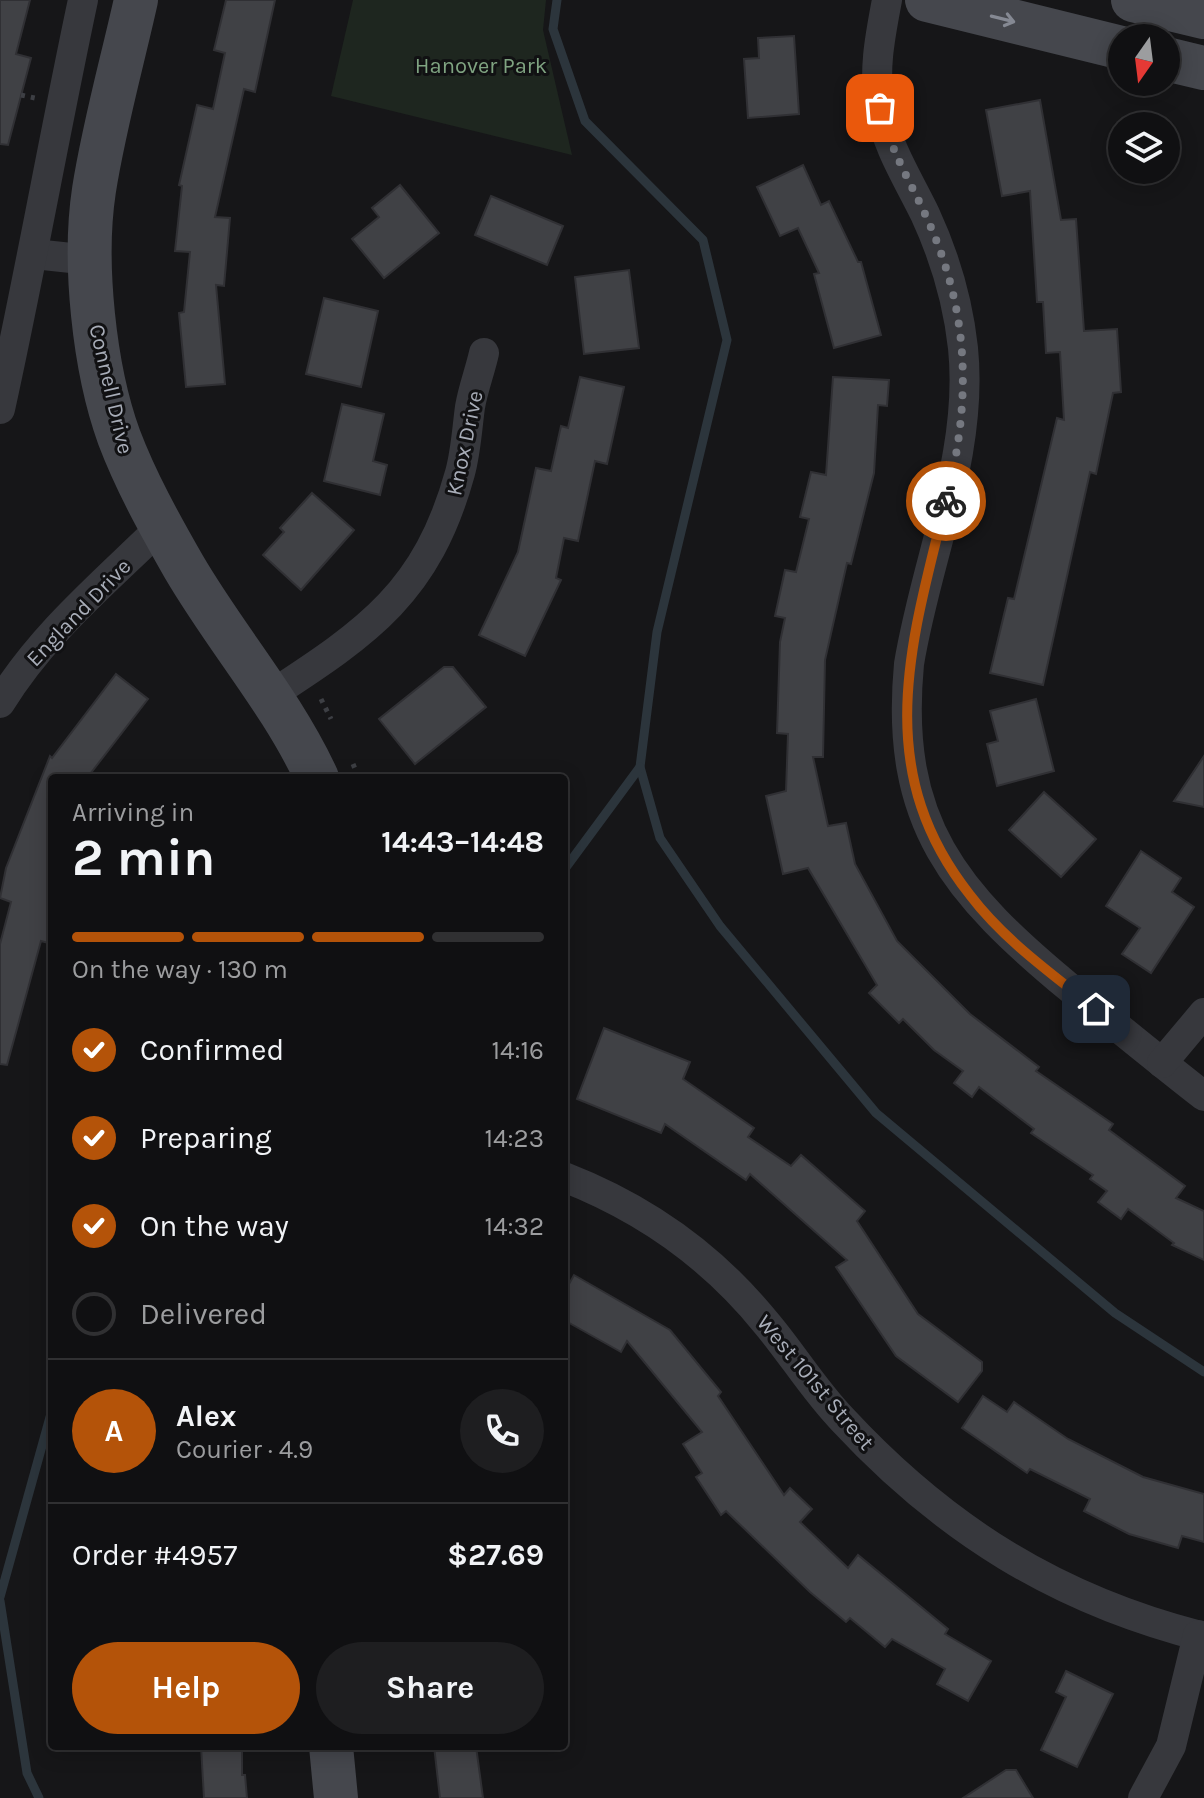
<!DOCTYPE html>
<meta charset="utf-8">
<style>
body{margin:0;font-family:Karla,sans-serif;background:#1e1e20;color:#f1f3f6;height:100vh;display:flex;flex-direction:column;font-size:30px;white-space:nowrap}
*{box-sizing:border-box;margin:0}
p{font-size:26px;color:#9c9d9f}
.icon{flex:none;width:44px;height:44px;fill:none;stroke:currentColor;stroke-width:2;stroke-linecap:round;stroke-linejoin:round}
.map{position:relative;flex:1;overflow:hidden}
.drawer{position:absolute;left:48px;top:774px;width:520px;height:976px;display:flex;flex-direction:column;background:#101012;border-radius:8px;box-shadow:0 4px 20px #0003,0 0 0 2px #303032}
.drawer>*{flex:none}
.needle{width:52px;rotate:194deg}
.buttons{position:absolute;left:1108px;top:24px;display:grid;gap:16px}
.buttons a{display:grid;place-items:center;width:72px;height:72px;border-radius:50%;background:#101012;box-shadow:0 4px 20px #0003,0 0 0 2px #303032;font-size:40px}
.pin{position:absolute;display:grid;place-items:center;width:68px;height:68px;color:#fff;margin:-34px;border-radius:16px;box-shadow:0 4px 12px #0006}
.courier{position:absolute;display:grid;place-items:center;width:80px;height:80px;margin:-40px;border:6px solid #b45309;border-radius:50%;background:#fff;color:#222;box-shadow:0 2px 10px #0007}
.summary em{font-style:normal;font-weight:700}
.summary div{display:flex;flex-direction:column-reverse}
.summary{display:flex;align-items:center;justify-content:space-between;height:136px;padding:0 24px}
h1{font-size:52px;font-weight:700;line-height:60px}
.bar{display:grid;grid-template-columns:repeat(4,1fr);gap:12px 8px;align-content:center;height:96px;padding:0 24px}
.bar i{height:10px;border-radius:6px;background:#303032}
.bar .current{background:#b45309}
.bar p{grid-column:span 4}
.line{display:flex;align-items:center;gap:20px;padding:0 24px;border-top:2px solid #303032}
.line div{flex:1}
.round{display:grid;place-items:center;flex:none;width:84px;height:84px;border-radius:42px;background:#1e1e20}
ol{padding:0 24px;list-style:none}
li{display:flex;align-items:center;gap:24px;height:88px}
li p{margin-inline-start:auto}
li .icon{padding:8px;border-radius:50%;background:#b45309;color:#fff;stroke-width:4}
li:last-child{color:#9c9d9f}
li i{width:44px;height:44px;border:4px solid #303032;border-radius:50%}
.cta{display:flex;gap:16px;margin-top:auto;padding:16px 24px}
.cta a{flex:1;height:92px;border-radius:48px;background:#b45309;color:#fff;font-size:32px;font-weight:700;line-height:92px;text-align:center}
.cta a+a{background:#1e1e20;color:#f1f3f6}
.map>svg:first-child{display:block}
.green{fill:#1e261f}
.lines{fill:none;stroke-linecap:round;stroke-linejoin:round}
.stream{stroke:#2c353c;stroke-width:9}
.building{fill:#404145;stroke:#303034;stroke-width:2}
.path{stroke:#3d3f44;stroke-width:5;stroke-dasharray:4 6;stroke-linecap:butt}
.street{stroke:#37383d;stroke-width:30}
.secondary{stroke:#45474d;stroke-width:44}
.oneway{stroke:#858993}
.done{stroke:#757880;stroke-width:8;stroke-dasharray:0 14.4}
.route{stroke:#b45309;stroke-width:10}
.labels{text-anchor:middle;stroke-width:6;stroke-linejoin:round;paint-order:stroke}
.park-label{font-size:22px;fill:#7fa381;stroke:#111113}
.street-label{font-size:22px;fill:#a8adb8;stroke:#111113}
</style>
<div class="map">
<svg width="1204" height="1798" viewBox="0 0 1204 1798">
<rect width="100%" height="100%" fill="#161618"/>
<polygon class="green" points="353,0 546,0 543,30 572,155 331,96"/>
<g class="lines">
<g class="stream">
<polyline points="557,0 553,29 585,121 703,240 727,340 657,632 640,767 660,838 720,926 876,1113 1115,1313 1204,1372"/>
<polyline points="564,870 640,767"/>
<polyline points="0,1597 52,1410"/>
<polyline points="0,1601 27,1773 39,1798"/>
</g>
</g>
<g class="building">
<polygon points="0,0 30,0 16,54 31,58 8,145 0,144"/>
<polygon points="226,0 275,0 255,92 244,89 215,217 230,218 224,286 216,285 225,384 186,387 179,313 184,312 190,252 175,251 182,186 179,185 197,105 213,109 225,53 214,50"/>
<polygon points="794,36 799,114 748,118 744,59 759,58 758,38"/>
<polygon points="1040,100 1061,220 1076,219 1084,331 1117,329 1121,392 1113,393 1096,474 1090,472 1043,685 990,673 1008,598 1014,599 1057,418 1064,420 1060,352 1046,353 1043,302 1037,302 1030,191 1002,196 986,110"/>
<polygon points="803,165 821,205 829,201 858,262 861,262 881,335 834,348 814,274 819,273 798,228 780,236 757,187"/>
<polygon points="400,185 439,233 384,278 352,239 379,217 372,208"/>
<polygon points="491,196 563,226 547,265 475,235"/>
<polygon points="629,270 639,348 584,354 575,277"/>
<polygon points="324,298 378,311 361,387 306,374"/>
<polygon points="580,377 624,387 607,464 595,461 578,541 564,538 556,578 561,580 525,656 479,635 518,552 536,468 551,471 561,426 568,428"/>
<polygon points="833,377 889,380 887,406 878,405 874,473 851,564 847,563 825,660 823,757 813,757 828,826 846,823 855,864 897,941 970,1014 1039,1067 1036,1071 1113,1124 1109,1130 1185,1186 1176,1198 1204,1211 1204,1260 1172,1245 1174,1243 1128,1209 1121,1219 1098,1202 1107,1191 1090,1179 1093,1175 1031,1133 1034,1129 979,1087 972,1097 954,1083 963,1071 934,1050 903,1019 899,1023 869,993 877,985 808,868 783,874 766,796 786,791 788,734 777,733 780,642 785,618 775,616 785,570 796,572 809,519 800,517 811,472 826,475"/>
<polygon points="342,404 384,414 373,461 387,465 380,495 324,481"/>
<polygon points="312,493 354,530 301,590 263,555 284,532 280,528"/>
<polygon points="444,667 453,667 486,707 415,764 379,719"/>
<polygon points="116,674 148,699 87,778 52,778 52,944 41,941 7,1065 0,1064 0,944 11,902 0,898 6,868 50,756 52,758"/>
<polygon points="1036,699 1054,771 997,786 987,744 998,741 990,711"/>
<polygon points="1204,756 1204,807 1174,801"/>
<polygon points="1044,792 1096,839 1061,877 1009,830"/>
<polygon points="1141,851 1181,878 1172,892 1194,907 1151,973 1122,954 1140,928 1106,906"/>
<polygon points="604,1028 690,1062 683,1079 754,1128 748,1137 791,1166 801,1155 865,1211 857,1221 918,1314 982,1362 982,1371 958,1402 896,1356 836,1267 847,1260 750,1174 746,1180 665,1124 661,1133 577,1099"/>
<polygon points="574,1275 670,1330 721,1392 718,1396 784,1495 790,1488 812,1509 800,1522 848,1568 858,1555 948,1629 945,1634 991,1661 968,1701 937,1684 945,1669 892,1639 885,1647 850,1618 846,1622 810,1592 726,1511 721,1515 696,1477 702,1473 683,1444 702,1432 627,1341 621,1352 564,1320 564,1293"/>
<polygon points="983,1396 1007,1412 1014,1402 1068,1439 1143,1477 1204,1494 1204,1542 1182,1536 1178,1548 1129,1534 1084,1511 1090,1499 1030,1469 1027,1473 962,1428"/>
<polygon points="1066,1671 1113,1694 1077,1767 1041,1750 1066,1697 1056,1692"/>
<polygon points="201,1746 242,1746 242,1775 245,1775 247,1798 204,1798"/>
<polygon points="434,1746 476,1746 483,1798 440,1798"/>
<polygon points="1006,1770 1016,1770 1033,1798 963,1798"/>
</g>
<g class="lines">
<g class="path">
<polyline points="21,95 35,98"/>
<polyline points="321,699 331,719"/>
<polyline points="353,764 359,778"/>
</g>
<g class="street">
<path d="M887 0C880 37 873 71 880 108 887 147 908 179 925 214 944 255 958 302 963 348 974 455 926 559 909 664 894 823 955 893 1071 989 1115 1025 1159 1061 1204 1096"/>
<polyline points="34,254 90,260"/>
<path d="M0 409C30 273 54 136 83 0"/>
<path d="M271 695C369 631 427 592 460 473 466 451 467 429 470 407 473 389 480 371 484 353"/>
<path d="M0 703C42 634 105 582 162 526"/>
<polyline points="1162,1063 1204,1013"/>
<path d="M564 1177C644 1208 713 1257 767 1324 793 1355 814 1390 842 1419 944 1529 1057 1600 1204 1637"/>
<polyline points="1143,1798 1171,1746 1198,1635"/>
</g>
<g class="secondary">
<path d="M136 0C122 63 104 126 94 190 83 262 94 368 119 437 136 482 160 525 184 567 226 639 282 702 317 778"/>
<polyline points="927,0 1122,48"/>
<polyline points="1133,0 1204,17"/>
<polyline points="1166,59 1204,68"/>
<polyline points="331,1746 336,1798"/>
</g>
</g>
<defs><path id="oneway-shaft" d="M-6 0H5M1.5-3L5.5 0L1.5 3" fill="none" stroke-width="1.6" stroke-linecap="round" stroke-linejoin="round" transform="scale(2)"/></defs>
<use class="oneway" href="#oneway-shaft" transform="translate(1003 19) rotate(14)"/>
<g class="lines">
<path class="done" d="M880 108C891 151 907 175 925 214 970 311 972 399 946 501"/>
<path class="route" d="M946 501C911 642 870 769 970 895 1004 940 1052 974 1096 1009"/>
</g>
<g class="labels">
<g class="park-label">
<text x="481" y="73">Hanover Park</text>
</g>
<g class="street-label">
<text transform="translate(112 389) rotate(77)" y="8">Connell Drive</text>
<text transform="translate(464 443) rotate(-78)" y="8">Knox Drive</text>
<text transform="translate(78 612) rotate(-46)" y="8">England Drive</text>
<text transform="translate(816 1382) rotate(50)" y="8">West 101st Street</text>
</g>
</g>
</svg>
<div class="buttons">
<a><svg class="needle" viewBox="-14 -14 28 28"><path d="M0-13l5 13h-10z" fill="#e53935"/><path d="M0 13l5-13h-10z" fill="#9c9d9f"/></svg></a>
<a><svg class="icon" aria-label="layers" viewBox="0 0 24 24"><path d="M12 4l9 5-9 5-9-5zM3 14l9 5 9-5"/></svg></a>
</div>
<div class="pin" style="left:880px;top:108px;background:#ea580c"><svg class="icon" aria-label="bag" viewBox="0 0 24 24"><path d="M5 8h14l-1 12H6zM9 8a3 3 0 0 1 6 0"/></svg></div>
<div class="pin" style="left:1096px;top:1009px;background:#1f2937"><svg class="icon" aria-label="home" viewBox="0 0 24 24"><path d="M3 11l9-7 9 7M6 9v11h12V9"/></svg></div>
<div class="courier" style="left:946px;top:501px"><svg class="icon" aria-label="bike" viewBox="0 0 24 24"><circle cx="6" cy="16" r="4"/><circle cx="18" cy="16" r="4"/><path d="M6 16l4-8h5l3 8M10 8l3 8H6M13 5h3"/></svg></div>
<section class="drawer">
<div class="summary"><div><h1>2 min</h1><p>Arriving in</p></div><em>14:43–14:48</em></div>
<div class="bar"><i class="current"></i><i class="current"></i><i class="current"></i><i></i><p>On the way · 130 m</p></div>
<ol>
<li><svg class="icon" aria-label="check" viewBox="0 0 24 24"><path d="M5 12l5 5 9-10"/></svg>Confirmed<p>14:16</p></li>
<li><svg class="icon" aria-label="check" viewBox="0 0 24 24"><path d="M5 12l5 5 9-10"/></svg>Preparing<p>14:23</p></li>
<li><svg class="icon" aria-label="check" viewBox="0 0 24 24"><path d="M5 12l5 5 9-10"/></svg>On the way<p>14:32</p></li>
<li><i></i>Delivered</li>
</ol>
<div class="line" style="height:144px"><b class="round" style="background:#b45309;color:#fff">A</b><div><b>Alex</b><p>Courier · 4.9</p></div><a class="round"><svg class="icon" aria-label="phone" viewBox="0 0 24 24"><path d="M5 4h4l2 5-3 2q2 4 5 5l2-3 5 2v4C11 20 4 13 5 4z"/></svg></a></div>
<div class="line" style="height:104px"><div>Order #4957</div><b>$27.69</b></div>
<div class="cta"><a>Help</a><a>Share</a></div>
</section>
</div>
